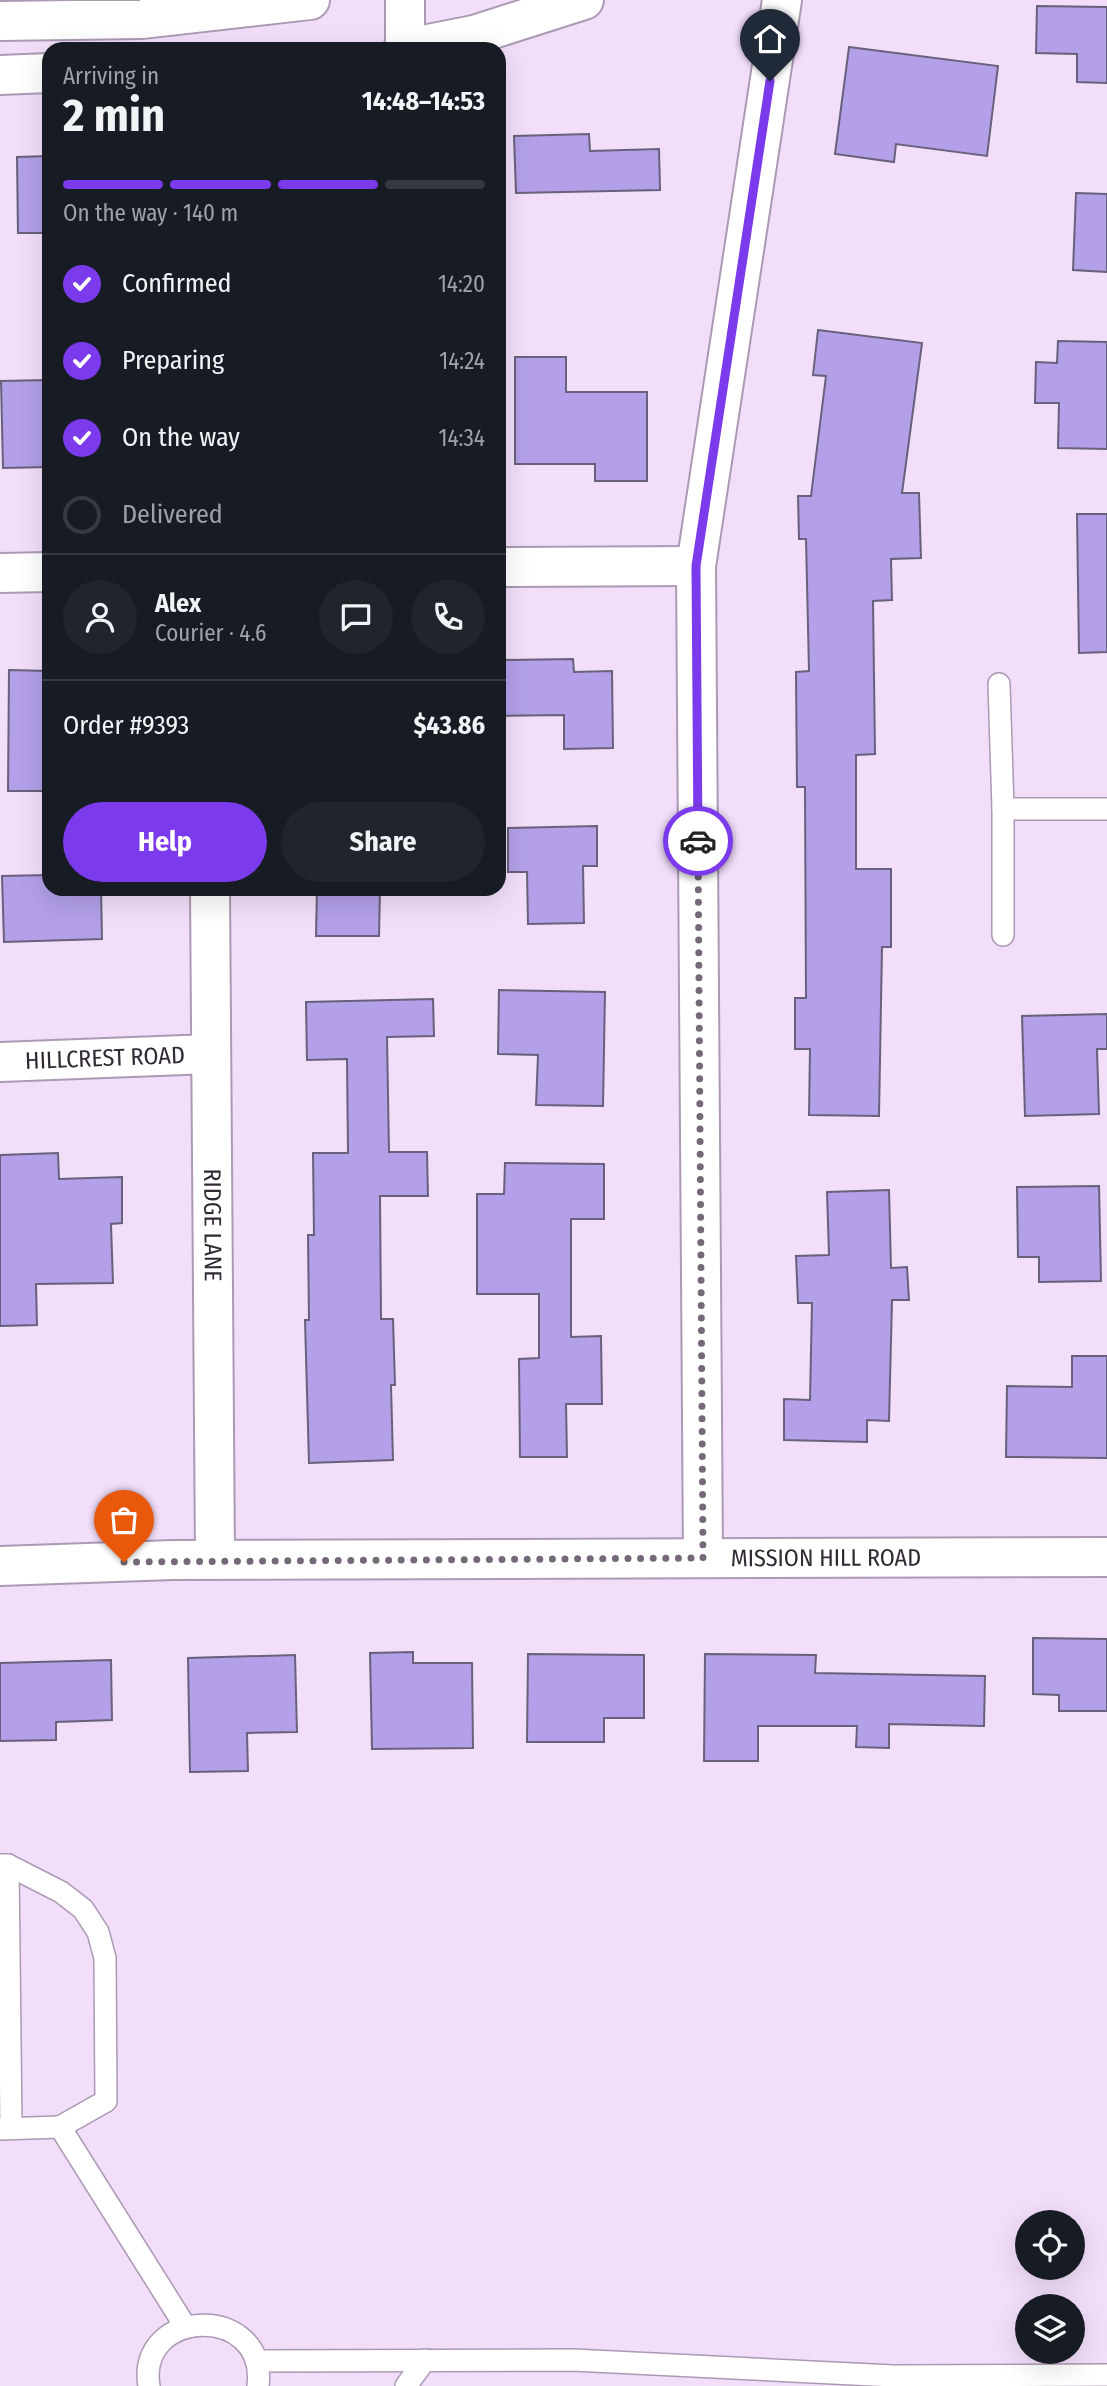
<!DOCTYPE html>
<meta charset="utf-8">
<style>
body{margin:0;font-family:"Fira Sans Condensed",sans-serif;background:#20242c;color:#f1f3f6;height:100vh;display:flex;flex-direction:column;font-size:26px;white-space:nowrap}
*{box-sizing:border-box;margin:0}
p{font-size:23px;color:#9ea1a6}
.icon{flex:none;width:38px;height:38px;fill:none;stroke:currentColor;stroke-width:2;stroke-linecap:round;stroke-linejoin:round}
.map{position:relative;flex:1;overflow:hidden}
.side{position:absolute;left:42px;top:42px;width:464px;height:854px;display:flex;flex-direction:column;background:#171b24;border-radius:21px;box-shadow:0 7px 28px #0002}
.side>*{flex:none}
.buttons{position:absolute;left:1015px;top:2210px;display:grid;gap:14px}
.buttons a{display:grid;place-items:center;width:70px;height:70px;border-radius:50%;background:#171b24;box-shadow:0 7px 28px #0002;font-size:35px}
.pin{position:absolute;display:grid;place-items:center;width:60px;height:60px;color:#fff;margin:-72px -30px;border-radius:50% 50% 50% 0;rotate:-45deg;box-shadow:0 0 7px #0007}
.pin .icon{rotate:45deg}
.courier{position:absolute;display:grid;place-items:center;width:70px;height:70px;margin:-35px;border:5px solid #7c3aed;border-radius:50%;background:#fff;color:#222;box-shadow:0 2px 9px #0007}
.overview em{font-style:normal;font-weight:700}
.overview div{display:flex;flex-direction:column-reverse}
.overview{display:flex;align-items:center;justify-content:space-between;height:119px;padding:0 21px}
h1{font-size:46px;font-weight:700;line-height:52px}
.bar{display:grid;grid-template-columns:repeat(4,1fr);gap:10px 7px;align-content:center;height:84px;padding:0 21px}
.bar i{height:9px;border-radius:5px;background:#363941}
.bar .current{background:#7c3aed}
.bar p{grid-column:span 4}
.line{display:flex;align-items:center;gap:18px;padding:0 21px;border-top:2px solid #363941}
.line div{flex:1}
.round{display:grid;place-items:center;flex:none;width:74px;height:74px;border-radius:37px;background:#20242c}
ol{padding:0 21px;list-style:none}
li{display:flex;align-items:center;gap:21px;height:77px}
li p{margin-inline-start:auto}
li .icon{padding:7px;border-radius:50%;background:#7c3aed;color:#fff;stroke-width:4}
li:last-child{color:#9ea1a6}
li i{width:38px;height:38px;border:4px solid #363941;border-radius:50%}
.action{display:flex;gap:14px;margin-top:auto;padding:14px 21px}
.action a{flex:1;height:80px;border-radius:42px;background:#7c3aed;color:#fff;font-size:28px;font-weight:700;line-height:80px;text-align:center}
.action a+a{background:#20242c;color:#f1f3f6}
.map>svg:first-child{display:block}
.building{fill:#b3a0e9;stroke:#67617b;stroke-width:2}
.lines{fill:none;stroke-linecap:round;stroke-linejoin:round}
.lane-casing{stroke:#ac99b3;stroke-width:24}
.street-casing{stroke:#ac99b3;stroke-width:42}
.lane{stroke:#fff;stroke-width:21}
.street{stroke:#fff;stroke-width:38}
.done{stroke:#756878;stroke-width:7;stroke-dasharray:0 12.6}
.route{stroke:#7c3aed;stroke-width:9}
.labels{text-anchor:middle;stroke-width:5;stroke-linejoin:round;paint-order:stroke}
.street-label{font-size:24px;fill:#312933;stroke:#f2def9}
</style>
<div class="map">
<svg width="1107" height="2386" viewBox="0 0 1107 2386">
<rect width="100%" height="100%" fill="#f2def9"/>
<g class="building">
<polygon points="1037,6 1107,7 1107,83 1077,82 1077,54 1036,53"/>
<polygon points="849,47 998,66 987,156 896,144 894,162 835,154"/>
<polygon points="589,134 590,151 659,149 660,190 516,193 514,136"/>
<polygon points="49,156 49,233 18,233 17,157"/>
<polygon points="1076,193 1107,194 1107,272 1073,270"/>
<polygon points="818,330 922,343 902,493 919,493 921,558 891,559 892,600 873,601 875,754 856,755 856,869 891,869 891,947 882,947 879,1116 809,1115 810,1049 795,1049 795,998 806,998 805,787 797,787 796,672 809,671 806,539 799,539 798,496 811,496 826,376 813,375"/>
<polygon points="1058,341 1107,342 1107,449 1058,448 1059,403 1035,403 1036,362 1057,363"/>
<polygon points="515,357 566,357 566,392 647,392 647,481 595,481 595,464 515,464"/>
<polygon points="49,380 49,467 3,468 1,381"/>
<polygon points="1077,514 1107,514 1107,652 1079,653"/>
<polygon points="573,659 574,672 612,671 613,748 564,749 564,715 499,716 499,660"/>
<polygon points="9,670 49,671 49,791 8,791"/>
<polygon points="597,826 597,866 583,866 584,923 528,924 527,872 508,872 508,828"/>
<polygon points="49,875 49,889 101,889 102,939 4,942 2,876"/>
<polygon points="317,889 380,889 379,936 316,936"/>
<polygon points="499,990 605,992 603,1106 536,1105 538,1055 498,1054"/>
<polygon points="433,999 434,1036 387,1037 389,1152 427,1152 428,1196 380,1196 381,1319 393,1319 395,1385 391,1385 393,1460 309,1463 305,1320 309,1320 308,1235 314,1235 313,1153 348,1153 347,1059 307,1060 306,1002"/>
<polygon points="1107,1014 1107,1049 1097,1049 1099,1114 1025,1116 1022,1016"/>
<polygon points="58,1153 59,1179 122,1177 122,1223 111,1224 113,1283 36,1284 37,1325 0,1326 0,1155"/>
<polygon points="505,1163 604,1164 604,1219 571,1219 571,1337 601,1336 602,1404 566,1404 567,1457 520,1457 519,1359 539,1358 539,1294 477,1294 477,1194 504,1194"/>
<polygon points="1099,1186 1101,1281 1039,1282 1039,1257 1018,1257 1017,1187"/>
<polygon points="889,1190 891,1268 907,1267 909,1300 892,1300 889,1421 867,1420 867,1442 784,1440 784,1399 810,1400 812,1303 798,1303 796,1256 829,1255 827,1192"/>
<polygon points="1072,1356 1107,1356 1107,1458 1006,1457 1007,1386 1072,1387"/>
<polygon points="1033,1638 1107,1639 1107,1711 1059,1711 1059,1695 1033,1694"/>
<polygon points="413,1652 413,1663 472,1663 473,1748 372,1749 370,1653"/>
<polygon points="528,1654 644,1655 644,1718 604,1718 604,1742 527,1742"/>
<polygon points="705,1654 816,1655 815,1673 985,1676 984,1726 889,1724 889,1748 856,1747 857,1726 758,1726 758,1761 704,1761"/>
<polygon points="295,1655 297,1732 247,1733 248,1771 190,1772 188,1658"/>
<polygon points="111,1660 112,1720 56,1722 56,1740 0,1741 0,1663"/>
</g>
<g class="lines">
<g class="lane-casing">
<g id="lane">
<polyline points="999,684 1003,809 1107,809"/>
<polyline points="1003,809 1003,935"/>
<polyline points="0,1865 8,1865 61,1892 83,1909 98,1932 105,1958 106,2101 60,2127"/>
<polyline points="8,1865 11,2128"/>
<polyline points="0,2129 60,2127 185,2326"/>
<polyline points="258,2361 573,2360 893,2376 1107,2375"/>
<path d="M149 2386C136 2307 268 2303 258 2386"/>
<polyline points="406,2386 425,2360"/>
</g>
</g>
<g class="street-casing">
<g id="street">
<polyline points="405,0 405,48"/>
<polyline points="0,21 142,19 310,0"/>
<polyline points="403,49 474,35 584,0"/>
<polyline points="0,75 49,73"/>
<polyline points="499,567 696,566"/>
<polyline points="0,573 49,572"/>
<path id="s1" d="M210 889 215 1560"/>
<path id="s2" d="M0 1062 211 1054"/>
<polyline points="703,1558 696,566 782,0"/>
<path id="s3" d="M0 1566 173 1560 1107 1557"/>
</g>
</g>
<use href="#lane" class="lane"/>
<use href="#street" class="street"/>
</g>
<g class="lines">
<polyline class="done" points="124,1562 703,1558 698,841"/>
<polyline class="route" points="698,841 696,566 770,81"/>
</g>
<g class="labels">
<g class="street-label">
<text dy="8" stroke="none"><textPath href="#s2" startOffset="105">HILLCREST ROAD</textPath></text>
<text dy="8" stroke="none"><textPath href="#s1" startOffset="336">RIDGE LANE</textPath></text>
<text dy="8" stroke="none"><textPath href="#s3" startOffset="826">MISSION HILL ROAD</textPath></text>
</g>
</g>
</svg>
<div class="buttons">
<a><svg class="icon" aria-label="locate" viewBox="0 0 24 24"><circle cx="12" cy="12" r="6"/><path d="M12 2v4M12 18v4M2 12h4M18 12h4"/></svg></a>
<a><svg class="icon" aria-label="layers" viewBox="0 0 24 24"><path d="M12 4l9 5-9 5-9-5zM3 14l9 5 9-5"/></svg></a>
</div>
<div class="pin" style="left:124px;top:1562px;background:#ea580c"><svg class="icon" aria-label="bag" viewBox="0 0 24 24"><path d="M5 8h14l-1 12H6zM9 8a3 3 0 0 1 6 0"/></svg></div>
<div class="pin" style="left:770px;top:81px;background:#1f2937"><svg class="icon" aria-label="home" viewBox="0 0 24 24"><path d="M3 11l9-7 9 7M6 9v11h12V9"/></svg></div>
<div class="courier" style="left:698px;top:841px"><svg class="icon" aria-label="car" viewBox="0 0 24 24"><path d="M5 17H2v-5l4-1 3-4h7l3 4 3 1v5h-3M9 17h6M6 11h13"/><circle cx="7" cy="17" r="2"/><circle cx="17" cy="17" r="2"/></svg></div>
<section class="side">
<div class="overview"><div><h1>2 min</h1><p>Arriving in</p></div><em>14:48–14:53</em></div>
<div class="bar"><i class="current"></i><i class="current"></i><i class="current"></i><i></i><p>On the way · 140 m</p></div>
<ol>
<li><svg class="icon" aria-label="check" viewBox="0 0 24 24"><path d="M5 12l5 5 9-10"/></svg>Confirmed<p>14:20</p></li>
<li><svg class="icon" aria-label="check" viewBox="0 0 24 24"><path d="M5 12l5 5 9-10"/></svg>Preparing<p>14:24</p></li>
<li><svg class="icon" aria-label="check" viewBox="0 0 24 24"><path d="M5 12l5 5 9-10"/></svg>On the way<p>14:34</p></li>
<li><i></i>Delivered</li>
</ol>
<div class="line" style="height:126px"><a class="round"><svg class="icon" aria-label="person" viewBox="0 0 24 24"><circle cx="12" cy="8" r="4"/><path d="M4 21q1-7 8-7t8 7"/></svg></a><div><b>Alex</b><p>Courier · 4.6</p></div><a class="round"><svg class="icon" aria-label="chat" viewBox="0 0 24 24"><path d="M4 5h16v11H9l-5 4z"/></svg></a><a class="round"><svg class="icon" aria-label="phone" viewBox="0 0 24 24"><path d="M5 4h4l2 5-3 2q2 4 5 5l2-3 5 2v4C11 20 4 13 5 4z"/></svg></a></div>
<div class="line" style="height:91px"><div>Order #9393</div><b>$43.86</b></div>
<div class="action"><a>Help</a><a>Share</a></div>
</section>
</div>
